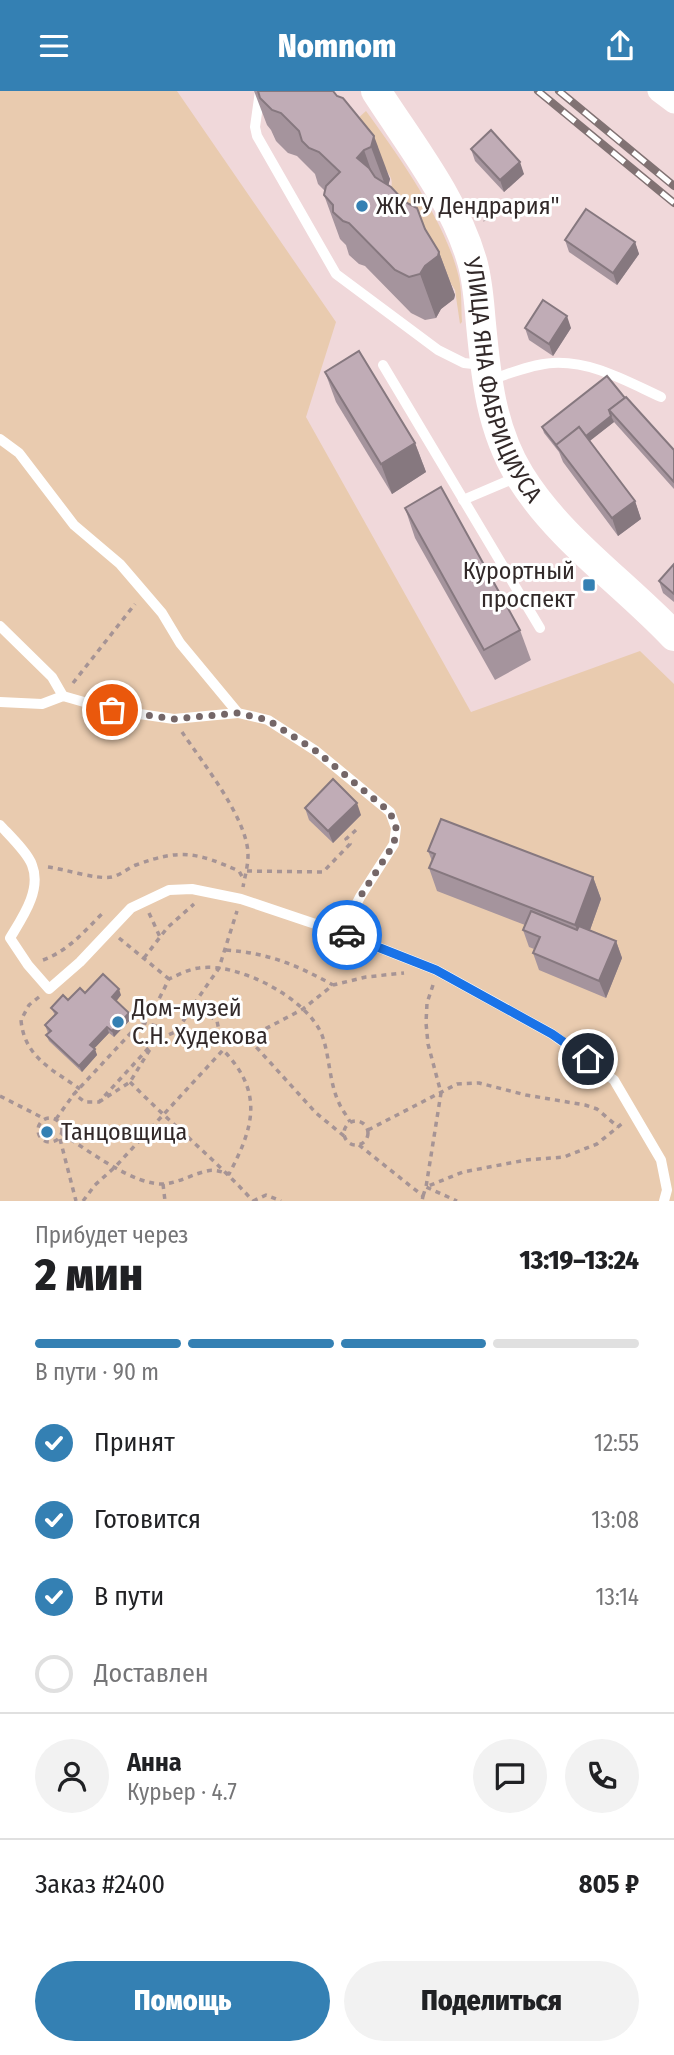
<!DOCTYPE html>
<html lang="ru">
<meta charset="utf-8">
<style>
body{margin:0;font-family:"Fira Sans Condensed",sans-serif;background:#f2f2f2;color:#202124;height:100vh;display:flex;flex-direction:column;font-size:26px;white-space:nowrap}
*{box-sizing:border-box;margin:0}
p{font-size:23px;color:#757577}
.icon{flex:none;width:38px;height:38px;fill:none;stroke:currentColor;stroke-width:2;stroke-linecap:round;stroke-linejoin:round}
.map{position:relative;height:1110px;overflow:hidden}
.sheet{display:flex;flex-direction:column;background:#fff;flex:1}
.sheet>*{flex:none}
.pin{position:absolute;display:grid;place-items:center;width:60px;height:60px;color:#fff;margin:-30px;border:4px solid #fff;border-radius:50%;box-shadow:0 2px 7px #0007}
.courier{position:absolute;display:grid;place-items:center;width:70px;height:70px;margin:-35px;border:5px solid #1a73e8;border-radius:50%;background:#fff;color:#222;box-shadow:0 2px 9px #0007}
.summary em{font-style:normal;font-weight:800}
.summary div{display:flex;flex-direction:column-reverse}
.summary{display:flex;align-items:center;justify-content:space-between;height:119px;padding:0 35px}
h1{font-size:46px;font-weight:800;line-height:52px}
.bar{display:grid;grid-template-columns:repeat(4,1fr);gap:10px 7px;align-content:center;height:84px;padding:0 35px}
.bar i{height:9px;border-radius:5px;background:#e0e0e0}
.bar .current{background:#3480b3}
.bar p{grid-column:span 4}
.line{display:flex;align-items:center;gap:18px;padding:0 35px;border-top:2px solid #e0e0e0}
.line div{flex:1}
.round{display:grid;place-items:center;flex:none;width:74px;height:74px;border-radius:37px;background:#f2f2f2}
ol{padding:0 35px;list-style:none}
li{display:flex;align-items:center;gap:21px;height:77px}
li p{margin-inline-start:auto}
li .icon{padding:7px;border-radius:50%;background:#3480b3;color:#fff;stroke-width:4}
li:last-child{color:#757577}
li i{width:38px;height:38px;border:4px solid #e0e0e0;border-radius:50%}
.cta{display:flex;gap:14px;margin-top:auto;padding:14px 35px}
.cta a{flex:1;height:80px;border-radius:42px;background:#3480b3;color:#fff;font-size:28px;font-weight:800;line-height:80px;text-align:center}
.cta a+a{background:#f2f2f2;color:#202124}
header{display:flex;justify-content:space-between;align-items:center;height:91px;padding:0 35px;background:#3480b3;color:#fff;font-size:32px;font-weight:800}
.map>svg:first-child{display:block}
.green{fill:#e9cbaf}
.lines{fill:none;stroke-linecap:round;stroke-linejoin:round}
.path{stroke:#a69495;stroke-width:3.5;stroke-dasharray:5 5;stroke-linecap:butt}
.lane{stroke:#fff;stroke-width:10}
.street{stroke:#fff;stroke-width:21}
.secondary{stroke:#fff;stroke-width:30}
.rail-casing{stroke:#817273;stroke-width:8}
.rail{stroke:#fff;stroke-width:5;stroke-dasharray:16;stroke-linecap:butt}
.wall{fill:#a5949d}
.shaded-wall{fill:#86787f}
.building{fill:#c0acb6;stroke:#86787f;stroke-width:2}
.done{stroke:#746667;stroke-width:7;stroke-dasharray:0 12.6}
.route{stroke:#1a73e8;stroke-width:9}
.poi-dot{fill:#3480b3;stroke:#fff;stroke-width:2.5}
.labels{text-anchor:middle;stroke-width:6;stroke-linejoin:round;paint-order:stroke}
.poi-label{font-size:24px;fill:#322929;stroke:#fff;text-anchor:start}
.street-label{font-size:24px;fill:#322929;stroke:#fff}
</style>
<header><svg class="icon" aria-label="menu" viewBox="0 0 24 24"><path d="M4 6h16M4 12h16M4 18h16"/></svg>Nomnom<svg class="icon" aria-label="share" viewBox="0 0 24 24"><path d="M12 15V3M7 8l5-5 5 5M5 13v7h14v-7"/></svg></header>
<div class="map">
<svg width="674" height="1110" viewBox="0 0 674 1110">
<rect width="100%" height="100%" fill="#f0d8da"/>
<g class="green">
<polygon points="0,0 177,0 336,231 306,326 471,621 640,560 674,593 674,1110 0,1110"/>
<path d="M366 20C399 65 447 133 459 187 462 201 461 216 462 231L460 233 455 199 391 98C393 89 391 84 384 78L356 29Z"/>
</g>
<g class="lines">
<g class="path">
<polyline points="476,112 481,117 485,130"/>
<polyline points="73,592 135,513"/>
<path d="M182 641C202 671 248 728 248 764 248 775 245 785 243 796"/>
<path d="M48 776C65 778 97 789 112 786 121 784 128 777 136 774 181 757 198 762 239 780L244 789"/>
<polyline points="247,780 323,781 350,753 346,748 356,739"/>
<polyline points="149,822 160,846"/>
<polyline points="119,847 169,888"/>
<path d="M226 859C268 862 297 874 333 894"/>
<polyline points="144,867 167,837 194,813"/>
<path d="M43 869C70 859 85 839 105 820"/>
<polyline points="433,894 427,912 426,932 428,953 441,1002 426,1096 463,1081 526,1069 564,1066 597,1053 624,1031"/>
<path d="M39 906 29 914 21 929C24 966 53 979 80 998"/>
<polyline points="194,913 219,877 237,820"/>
<path d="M141 931 159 908 169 888C178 884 189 878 199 877 238 871 307 907 322 944 330 966 329 991 339 1012 342 1019 347 1025 350 1031"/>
<polyline points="221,941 248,947 316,1022 344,1045"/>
<polyline points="248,947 303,918 333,894 366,886 404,882"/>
<path d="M130 991C170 1032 215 1068 253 1110"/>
<polyline points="0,1005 45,1028"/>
<circle cx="50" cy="1039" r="12"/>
<polyline points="56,1028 74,1003"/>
<circle cx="356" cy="1042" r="12"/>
<polyline points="368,1039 457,993 479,992 526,1004 585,1014 597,1018 618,1036"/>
<path d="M62 1043C88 1059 134 1095 165 1093 180 1091 193 1083 207 1080 214 1078 222 1081 229 1083 254 1036 264 1001 223 959"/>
<polyline points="60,1048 76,1110"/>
<polyline points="359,1054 423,1105 422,1110"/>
<polyline points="163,1093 165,1110"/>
<polyline points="423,1105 426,1096 457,1110"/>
<polyline points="83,1110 95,1094 116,1075 223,959 217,930 194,913 177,940 155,950 99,1011 85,1011 74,1003 141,931 156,935 155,950 130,991 99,1011"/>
<polyline points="253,1110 266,1104 281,1110"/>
</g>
<g class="lane">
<polyline points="260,0 255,36 257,45 336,183 438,259 464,272 482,274"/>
<polyline points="383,274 540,537"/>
<path d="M489 289C509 283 532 273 553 272 592 270 626 290 661 306"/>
<polyline points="0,348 19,362 74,434 120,473 162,522 180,552 238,622 268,629 316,660 390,721 396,737 394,753 360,806 342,842"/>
<polyline points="463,409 517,386"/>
<polyline points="0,535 52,586 63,605"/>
<polyline points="0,611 42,613 63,605 112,619 174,628 238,622"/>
<path d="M0 734C9 744 28 762 32 774 42 799 22 827 10 847L28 874 49 898 80 871 131 817 169 799 192 798 241 808 342 842 436 879 552 943 614 989 661 1069 667 1099 664 1110"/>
</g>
<polyline class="street" points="658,0 674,12"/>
<path class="secondary" id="s1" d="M376 0C410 53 454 108 472 170 478 190 479 212 481 233 486 286 491 338 520 385 559 448 624 492 674 545"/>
<g class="rail-casing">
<g id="rail">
<polyline points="538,0 674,112"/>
<polyline points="559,0 674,95"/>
</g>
</g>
<use href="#rail" class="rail"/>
</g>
<g class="wall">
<polygon points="254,0 333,0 337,5 343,7 390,88 388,95 425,138 439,161 455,204 454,208 441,218 436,227 425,229 411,222 365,175 359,173 349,164 346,154 340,148 324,104 325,100 318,93 315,83 297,65 288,62 276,50 271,39 267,34"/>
<polygon points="471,58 524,83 504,101 475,70"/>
<polygon points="565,149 635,151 639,163 617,194 569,161"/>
<polygon points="525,237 571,237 553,265 529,249"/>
<polygon points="325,281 415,352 426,381 392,403 336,311"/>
<polygon points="625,307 674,359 674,398 614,331 589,350 635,410 641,428 618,445 563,371 559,361 544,342 542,336"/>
<polygon points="405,417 520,539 531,569 495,589 415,447"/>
<polygon points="674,473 674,511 663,502 659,490"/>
<polygon points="305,717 361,724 333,752 309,729"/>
<polygon points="428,760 593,786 601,808 590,839 616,850 622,867 606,907 539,879 533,862 534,858 529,856 523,839 525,834 437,800 429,777 432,770"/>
<polygon points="121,904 116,910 129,922 131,928 114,946 109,942 94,957 97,964 82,981 49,950 46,944 48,942 45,934 55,924 51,917 68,909"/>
</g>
<g class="shaded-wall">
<polygon points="374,45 390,88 387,99 371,56"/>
<polygon points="364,59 379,102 357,67"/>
<polygon points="520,71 524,83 504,101 500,89"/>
<polygon points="635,151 639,163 617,194 613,182"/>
<polygon points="439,161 455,204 454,208 441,218 436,227 420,183 425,175"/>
<polygon points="567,225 571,237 553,265 549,253"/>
<polygon points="611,325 614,331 567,368 563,363"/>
<polygon points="415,352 426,381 392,403 381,373"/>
<polygon points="635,410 641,428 618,445 612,427"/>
<polygon points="357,712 361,724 333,752 328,740"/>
<polygon points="593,786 601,808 584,856 575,834"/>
<polygon points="616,850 622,867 606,907 599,890"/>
<polygon points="119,898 121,904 115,912 112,906"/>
<polygon points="129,922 131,928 114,946 112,940"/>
<polygon points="107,936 109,942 92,960 90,954"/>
<polygon points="95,958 97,964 82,981 79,975"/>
</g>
<g class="building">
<polygon points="258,0 333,0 337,5 343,7 374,45 371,56 364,59 357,67 369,77 375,86 391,96 405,111 417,117 425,138 439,161 438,165 425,175 420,183 409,186 395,179 349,132 343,130 333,121 333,114 324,104 326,95 340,81 319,61 309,57 302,50 299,40 281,22 272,19 260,7"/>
<polygon points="491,39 520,71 500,89 471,58"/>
<polygon points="586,118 635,151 613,182 565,149"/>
<polygon points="543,209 567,225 549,253 525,237"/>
<polygon points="359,260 415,352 381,373 325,281"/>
<polygon points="607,285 625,307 609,319 611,325 586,345 579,336 557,355 542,336"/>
<polygon points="626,306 674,359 674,391 609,319"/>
<polygon points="579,336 635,410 612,427 556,354"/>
<polygon points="441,396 520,539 484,559 405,417"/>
<polygon points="674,473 674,503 659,490"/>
<polygon points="333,688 357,712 328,740 305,717"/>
<polygon points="441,728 593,786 575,834 429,777 435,763 428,760"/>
<polygon points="531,820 577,839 579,835 616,850 599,890 533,862 540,846 523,839"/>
<polygon points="103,883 119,898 112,906 129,922 112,940 107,936 90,954 95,958 79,975 46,944 51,940 45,934 57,922 51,917 63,904 68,909 80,897 85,902"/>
</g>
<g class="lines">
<polyline class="done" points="112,619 174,628 238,622 268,629 316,660 390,721 396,737 394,753 360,806 342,842 347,844"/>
<polyline class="route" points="347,844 436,879 552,943 588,968"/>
</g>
<g class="poi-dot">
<circle cx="362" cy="115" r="7"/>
<rect x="582" y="487" width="14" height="14" rx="3.5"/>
<circle cx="118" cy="931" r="7"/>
<circle cx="47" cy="1041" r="7"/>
</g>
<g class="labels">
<g class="poi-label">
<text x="376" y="123">ЖК "У Дендрария"</text>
<text x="575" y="488" text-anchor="end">Курортный<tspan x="575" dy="28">проспект</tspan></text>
<text x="132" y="925">Дом-музей<tspan x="132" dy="28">С.Н. Худекова</tspan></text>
<text x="61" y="1049">Танцовщица</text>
</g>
<g class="street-label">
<text dy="8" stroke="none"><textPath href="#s1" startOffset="320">УЛИЦА ЯНА ФАБРИЦИУСА</textPath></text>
</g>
</g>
</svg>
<div class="pin" style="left:112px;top:619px;background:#ea580c"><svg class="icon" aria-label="bag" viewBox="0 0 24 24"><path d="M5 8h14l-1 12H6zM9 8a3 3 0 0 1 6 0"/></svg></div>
<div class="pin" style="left:588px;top:968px;background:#1f2937"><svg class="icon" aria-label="home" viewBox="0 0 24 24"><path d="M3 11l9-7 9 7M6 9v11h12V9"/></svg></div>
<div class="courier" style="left:347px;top:844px"><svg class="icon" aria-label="car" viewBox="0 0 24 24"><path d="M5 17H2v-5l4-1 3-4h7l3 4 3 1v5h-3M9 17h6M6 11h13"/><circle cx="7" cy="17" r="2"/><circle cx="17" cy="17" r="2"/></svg></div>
</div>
<section class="sheet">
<div class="summary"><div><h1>2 мин</h1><p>Прибудет через</p></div><em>13:19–13:24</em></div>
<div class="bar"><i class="current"></i><i class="current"></i><i class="current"></i><i></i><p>В пути · 90 m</p></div>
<ol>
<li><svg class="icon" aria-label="check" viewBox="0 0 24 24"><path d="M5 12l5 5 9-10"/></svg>Принят<p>12:55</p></li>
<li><svg class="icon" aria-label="check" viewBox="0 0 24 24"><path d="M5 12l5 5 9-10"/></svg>Готовится<p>13:08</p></li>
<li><svg class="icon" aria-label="check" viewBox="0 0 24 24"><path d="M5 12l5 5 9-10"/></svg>В пути<p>13:14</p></li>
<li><i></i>Доставлен</li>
</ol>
<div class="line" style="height:126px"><a class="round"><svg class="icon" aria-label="person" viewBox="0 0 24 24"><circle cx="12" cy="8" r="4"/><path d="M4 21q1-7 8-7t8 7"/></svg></a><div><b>Анна</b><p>Курьер · 4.7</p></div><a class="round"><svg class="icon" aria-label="chat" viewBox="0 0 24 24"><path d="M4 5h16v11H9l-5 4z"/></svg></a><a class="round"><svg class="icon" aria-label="phone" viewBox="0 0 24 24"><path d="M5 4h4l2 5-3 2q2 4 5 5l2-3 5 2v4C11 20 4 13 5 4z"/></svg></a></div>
<div class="line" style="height:91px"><div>Заказ #2400</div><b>805 ₽</b></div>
<div class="cta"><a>Помощь</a><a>Поделиться</a></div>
</section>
